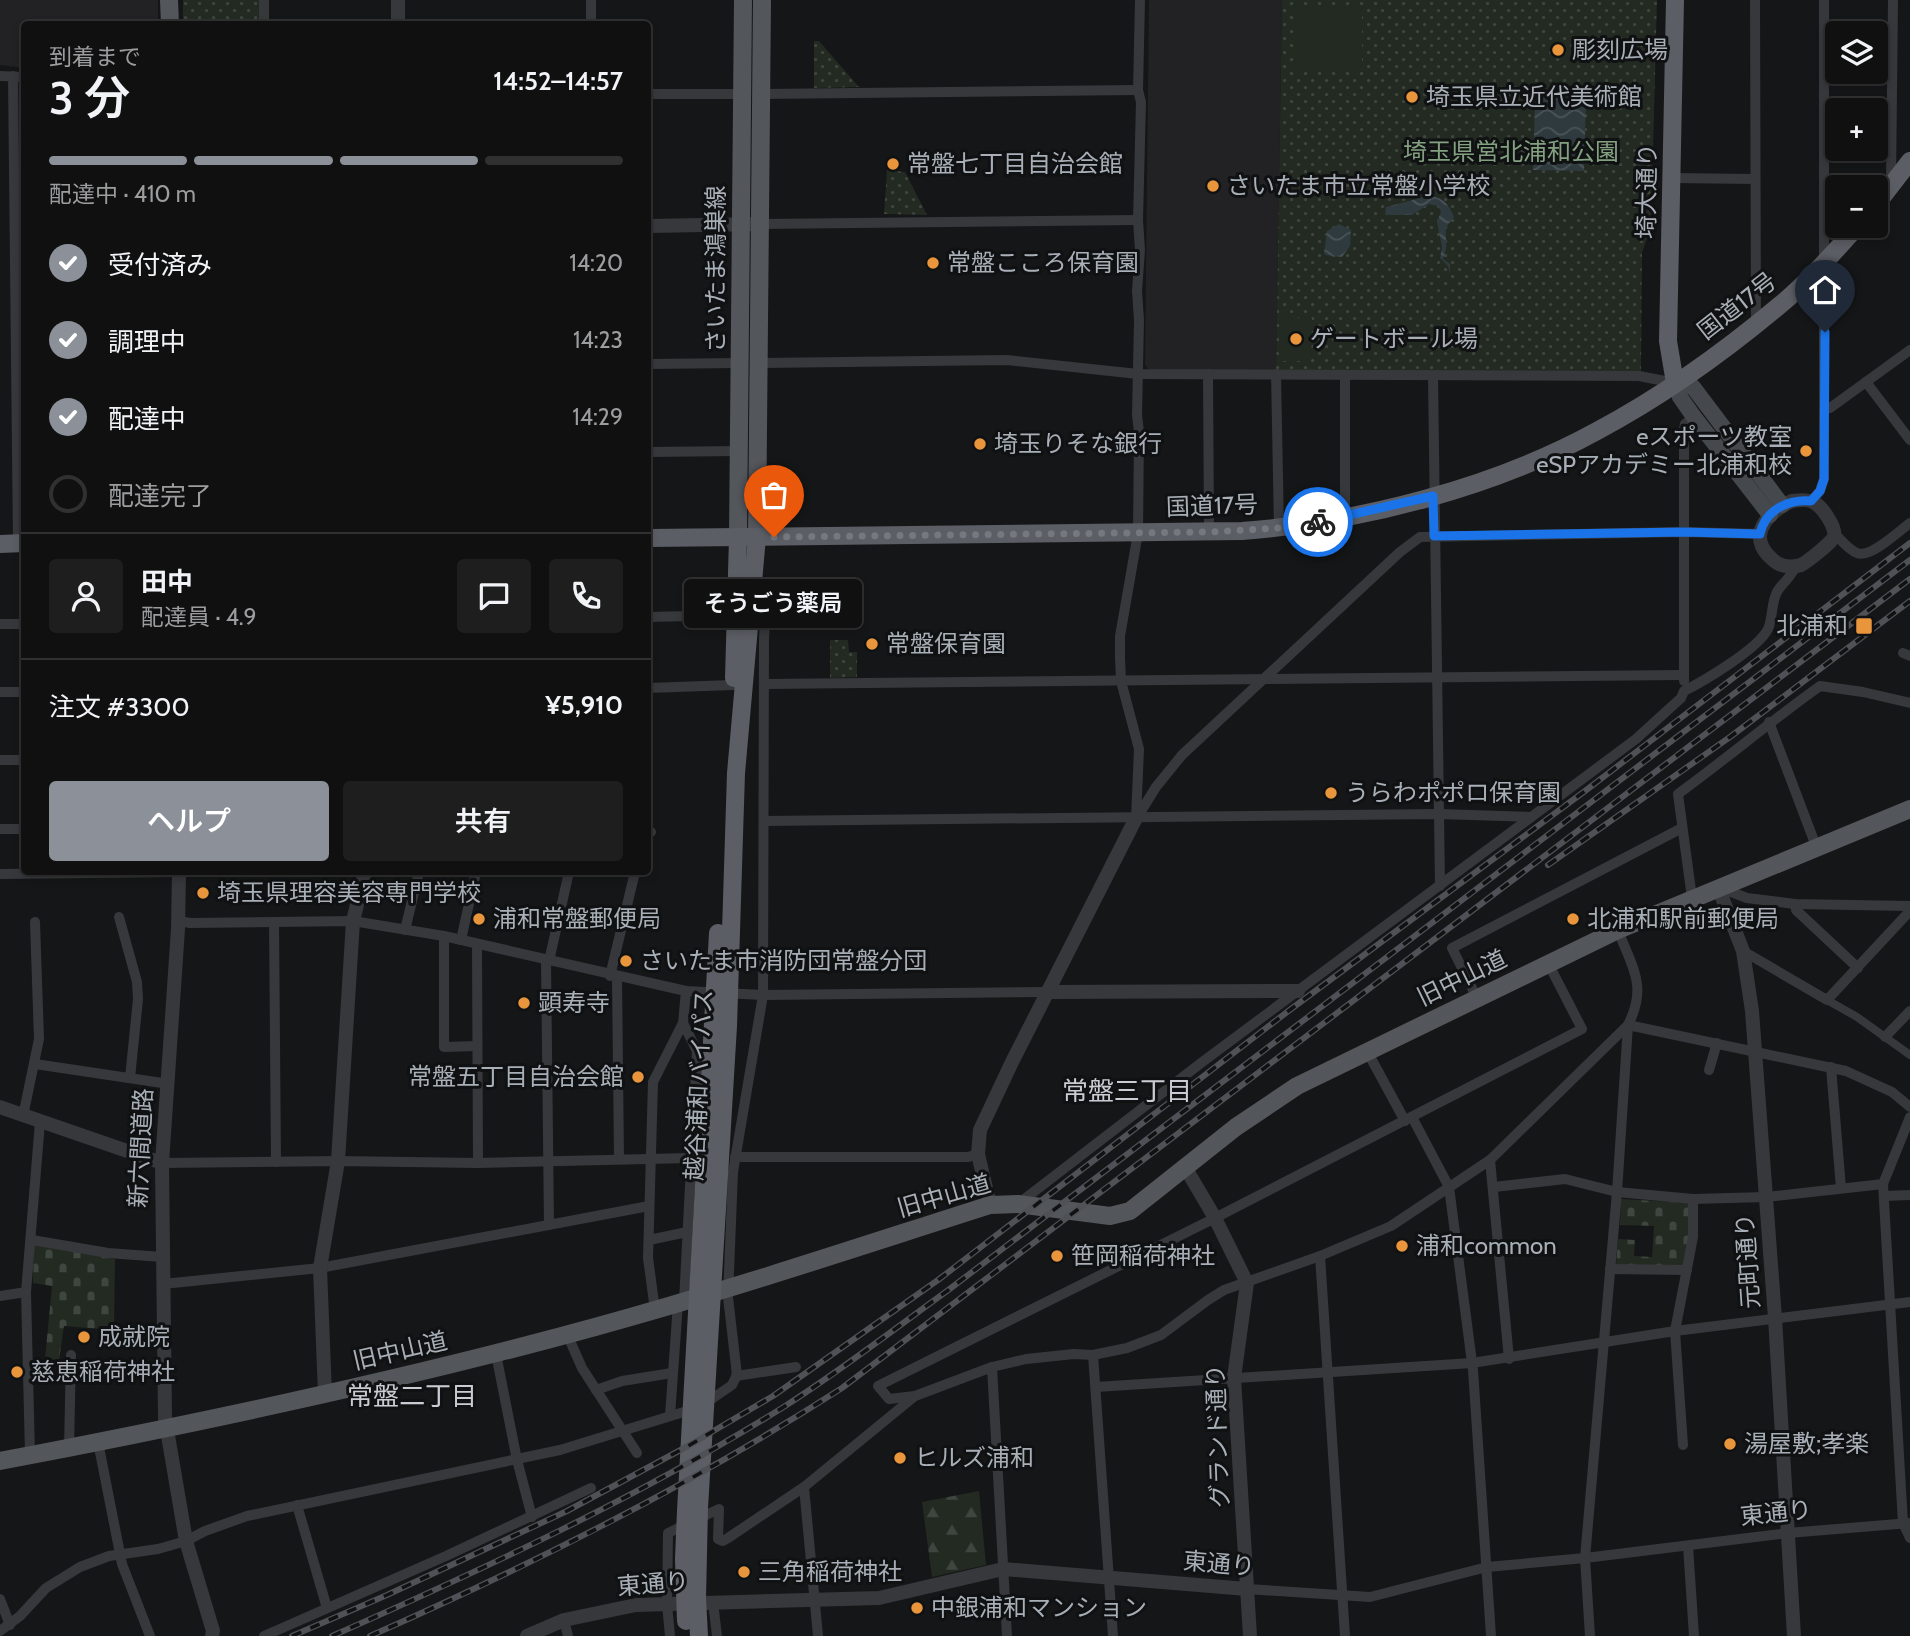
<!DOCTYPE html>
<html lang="ja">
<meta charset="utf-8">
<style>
body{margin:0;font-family:Cabin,"Noto Sans JP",sans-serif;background:#1e1e1f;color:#f1f3f6;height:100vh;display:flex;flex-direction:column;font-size:26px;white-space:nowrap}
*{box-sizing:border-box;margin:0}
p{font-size:23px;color:#9c9d9f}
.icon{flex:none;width:38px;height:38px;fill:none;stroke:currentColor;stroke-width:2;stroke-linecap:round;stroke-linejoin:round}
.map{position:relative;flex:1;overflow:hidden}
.drawer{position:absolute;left:21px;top:21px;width:630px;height:854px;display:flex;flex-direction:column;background:#101011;border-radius:7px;box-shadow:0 4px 10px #0003,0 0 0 2px #303031}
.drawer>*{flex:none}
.tools{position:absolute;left:1825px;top:21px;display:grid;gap:14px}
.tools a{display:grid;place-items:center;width:63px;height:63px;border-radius:7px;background:#101011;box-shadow:0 4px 10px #0003,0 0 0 2px #303031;font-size:35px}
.pin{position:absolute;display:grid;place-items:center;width:60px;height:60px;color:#fff;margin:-72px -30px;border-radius:50% 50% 50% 0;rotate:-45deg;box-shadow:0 0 7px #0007}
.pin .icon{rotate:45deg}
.courier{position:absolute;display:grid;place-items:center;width:70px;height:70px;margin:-35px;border:5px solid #1a73e8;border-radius:50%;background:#fff;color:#222;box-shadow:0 2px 9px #0007}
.bubble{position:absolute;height:49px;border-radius:7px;background:#101011;box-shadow:0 4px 10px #0003,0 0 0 2px #303031;font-size:23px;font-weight:600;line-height:49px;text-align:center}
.headline em{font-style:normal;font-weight:600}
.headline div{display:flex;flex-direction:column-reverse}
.headline{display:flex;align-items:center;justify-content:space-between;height:119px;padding:0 28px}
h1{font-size:46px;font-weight:600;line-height:52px}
.bar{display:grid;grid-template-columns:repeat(4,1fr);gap:10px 7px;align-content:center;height:84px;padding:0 28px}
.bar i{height:9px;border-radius:5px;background:#303031}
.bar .current{background:#8c9099}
.bar p{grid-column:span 4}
.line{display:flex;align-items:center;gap:18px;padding:0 28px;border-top:2px solid #303031}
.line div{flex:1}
.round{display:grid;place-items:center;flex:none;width:74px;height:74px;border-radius:7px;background:#1e1e1f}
ol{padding:0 28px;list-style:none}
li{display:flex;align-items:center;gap:21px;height:77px}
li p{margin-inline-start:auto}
li .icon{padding:7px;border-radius:50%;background:#8c9099;color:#fff;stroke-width:4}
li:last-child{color:#9c9d9f}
li i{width:38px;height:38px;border:4px solid #303031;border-radius:50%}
.action{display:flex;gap:14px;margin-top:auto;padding:14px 28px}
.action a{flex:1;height:80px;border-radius:7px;background:#8c9099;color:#fff;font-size:28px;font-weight:600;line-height:80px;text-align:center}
.action a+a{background:#1e1e1f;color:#f1f3f6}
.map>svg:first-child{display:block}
.built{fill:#222224}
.forest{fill:url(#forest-firs)}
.cemetery{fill:url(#cemetery-stones)}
.park{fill:url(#park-dots)}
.pitch{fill:#222a22}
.water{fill:url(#water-waves)}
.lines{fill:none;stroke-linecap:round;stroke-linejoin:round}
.pedestrian{stroke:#37383c;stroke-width:8}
.minor{stroke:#37383c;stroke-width:10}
.tertiary{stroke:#37383c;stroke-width:14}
.secondary{stroke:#45484c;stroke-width:16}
.primary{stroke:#53565b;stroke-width:18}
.trunk{stroke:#5b5e64;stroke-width:18}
.rail-casing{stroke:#4e5155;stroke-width:6}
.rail{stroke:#101112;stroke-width:3.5;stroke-dasharray:10;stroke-linecap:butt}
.done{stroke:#75797f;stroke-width:7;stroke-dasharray:0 12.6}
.route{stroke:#1a73e8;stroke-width:9}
.poi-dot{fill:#e8953c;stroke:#101112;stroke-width:2.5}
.labels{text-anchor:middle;stroke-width:6;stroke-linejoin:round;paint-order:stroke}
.poi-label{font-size:24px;fill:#a8afb7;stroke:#101112;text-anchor:start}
.park-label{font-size:24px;fill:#83a180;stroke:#101112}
.street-label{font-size:24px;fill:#a8afb7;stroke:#101112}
.neighbourhood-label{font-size:26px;fill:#c9cdd3;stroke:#101112}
</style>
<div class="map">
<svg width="1910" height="1636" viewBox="0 0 1910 1636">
<defs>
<pattern id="forest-firs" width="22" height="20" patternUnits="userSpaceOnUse" patternTransform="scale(1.75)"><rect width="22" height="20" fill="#222a22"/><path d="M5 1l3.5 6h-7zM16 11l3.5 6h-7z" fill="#3f4640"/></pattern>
<pattern id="cemetery-stones" width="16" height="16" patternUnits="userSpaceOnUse" patternTransform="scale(1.75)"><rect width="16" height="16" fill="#222a22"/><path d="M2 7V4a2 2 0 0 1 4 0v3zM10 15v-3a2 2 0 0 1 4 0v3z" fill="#3f4640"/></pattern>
<pattern id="park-dots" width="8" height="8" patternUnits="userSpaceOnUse" patternTransform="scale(1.75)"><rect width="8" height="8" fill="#222a22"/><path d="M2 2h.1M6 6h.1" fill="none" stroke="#3f4640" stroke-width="1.8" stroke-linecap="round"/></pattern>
<pattern id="water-waves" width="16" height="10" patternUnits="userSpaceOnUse" patternTransform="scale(1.75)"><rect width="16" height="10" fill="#2f3a3f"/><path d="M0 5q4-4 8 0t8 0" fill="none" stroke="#4a5458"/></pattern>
</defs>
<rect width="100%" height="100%" fill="#151617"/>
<g class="built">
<polygon points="0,0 158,0 158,24 24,24 24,68 0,65"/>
<polygon points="1149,0 1282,0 1276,372 1150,371 1145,365"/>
</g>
<polygon class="forest" points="979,1491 986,1565 932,1577 922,1502"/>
<g class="cemetery">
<polygon points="1621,1199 1690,1203 1689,1238 1683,1267 1616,1266 1618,1239 1635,1240 1634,1256 1652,1257 1654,1226 1620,1225"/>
<polygon points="34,1245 115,1259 114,1330 64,1326 59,1360 45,1359 52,1286 33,1283"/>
</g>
<g class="park">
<rect x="183" y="0" width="77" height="24"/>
<polygon points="1282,0 1657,0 1651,226 1642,253 1641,374 1276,372"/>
<polygon points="814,41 819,41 859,87 814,88"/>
<polygon points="887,170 905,172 927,215 884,214"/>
<polygon points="830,640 848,640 849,652 857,652 857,677 830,678"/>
</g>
<g class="pitch">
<rect x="1294" y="6" width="68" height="64"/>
<polygon points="1280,317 1312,318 1311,361 1279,361"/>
</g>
<g class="water">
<polygon points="1535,98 1586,99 1584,171 1533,170"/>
<path d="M1428 196C1443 197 1448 203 1454 217 1442 231 1447 230 1446 247 1446 251 1444 255 1443 259L1450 264V274L1448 266 1440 258 1442 247 1437 222 1441 212 1438 206 1429 204 1412 215H1385L1386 207Z"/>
<polygon points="1339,224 1351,230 1350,246 1342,257 1326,255 1324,253 1327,231"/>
</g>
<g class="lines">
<polyline class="pedestrian" points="1827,1000 1857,1017 1910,1055"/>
<g class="minor">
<polyline points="591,0 591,24"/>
<polyline points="1755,0 1756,324"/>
<polyline points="264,24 264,0"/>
<polyline points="0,76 24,77"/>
<polyline points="13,76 18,543"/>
<polyline points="648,94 742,94"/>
<polyline points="761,94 1138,90"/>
<polyline points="1672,178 1755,179"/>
<polyline points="1891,183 1893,0"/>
<polyline points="761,224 1138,220"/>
<polyline points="759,363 1007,360 1138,374 1639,376 1675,383"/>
<polyline points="648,364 740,363"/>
<polyline points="1208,374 1209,532"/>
<polyline points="1276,374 1279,528"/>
<polyline points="1345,376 1345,517"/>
<polyline points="1433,376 1440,886"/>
<polyline points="1866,382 1910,440"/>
<polyline points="1825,408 1830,408 1910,350"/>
<polyline points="648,452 739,451"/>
<polyline points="1811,501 1820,491 1824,479 1824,0"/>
<path d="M1835 534C1841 540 1849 550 1857 553 1870 559 1899 531 1910 523"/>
<polyline points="648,617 735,615"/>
<polyline points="768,617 765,619 764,640 763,995 1049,992"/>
<polyline points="0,624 24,624"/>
<polyline points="1903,653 1910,656"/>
<polyline points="1684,681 1684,429 1685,424 1694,417"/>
<polyline points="764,684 1683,675"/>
<polyline points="648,688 733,685"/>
<polyline points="0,692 24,692"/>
<polyline points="1769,722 1816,846"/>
<polyline points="0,760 24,760"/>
<polyline points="1138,816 1156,787 1182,755 1400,552 1420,537 1684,532 1760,534"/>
<polyline points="1136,818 1139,749 1121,681 1120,658 1120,636 1138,533 1139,432 1137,415 1139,320 1137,291 1140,250 1138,220 1141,102 1138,90 1140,0"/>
<polyline points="764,821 1439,814 1531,817"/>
<polyline points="0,829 24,829"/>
<polyline points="648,831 651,832"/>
<polyline points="0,874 179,872"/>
<polyline points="1718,887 1747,898 1795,904 1910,906"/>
<path d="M1692 898 1678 794C1726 759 1771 721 1820 686L1863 692 1910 703"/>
<polyline points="1795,904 1796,910 1858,968"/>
<polyline points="119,917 137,982 138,999 130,1078"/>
<polyline points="274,922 276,1162"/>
<polyline points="405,930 419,872"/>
<polyline points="444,936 444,1047 477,1046"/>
<polyline points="461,940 476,872"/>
<polyline points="477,944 478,1163"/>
<polyline points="1743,951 1827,1000 1910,911"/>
<polyline points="546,961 549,1225"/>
<polyline points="549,961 569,872"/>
<polyline points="610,976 635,872"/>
<polyline points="617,977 619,1159"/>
<polyline points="1477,998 1452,948 1682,828"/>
<polyline points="683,1023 697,1051 684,1302"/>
<polyline points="1885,1037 1910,1011"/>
<polyline points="1367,1051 1405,1121"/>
<polyline points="35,1064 169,1084"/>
<polyline points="1831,1067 1841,1188"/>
<polyline points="1709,1070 1717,1043"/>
<polyline points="23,1116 39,1039 35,922"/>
<polyline points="1412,1117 1449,1187 1473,1370 1491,1636"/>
<polyline points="1910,1117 1883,1184 1903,1523 1910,1538"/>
<polyline points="735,1157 968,1157 978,1154"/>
<polyline points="1490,1160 1509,1359"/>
<polyline points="162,1163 338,1161 478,1163 691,1158"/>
<polyline points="1494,1187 1565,1179 1617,1192 1693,1199 1766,1197 1883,1184"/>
<polyline points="1884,1196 1910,1195"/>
<path d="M1018 1204 1201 1063 1636 739 1681 698 1684 691C1704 681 1758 649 1768 629 1773 618 1771 603 1777 592 1782 583 1790 579 1796 566"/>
<polyline points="32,1240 108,1253 162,1257"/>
<polyline points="649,1240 687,1232"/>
<polyline points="1320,1256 1345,1636"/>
<polyline points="1610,1269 1687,1270"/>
<polyline points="163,1284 320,1268 649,1206"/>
<polyline points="26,1292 30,1455"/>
<polyline points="0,1296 26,1292 40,1122"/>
<polyline points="655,1310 648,1258 653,1082 683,1023 686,991"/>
<polyline points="567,1334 582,1368 637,1453"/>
<polyline points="496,1354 517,1460 532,1517"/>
<polyline points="1093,1355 1113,1636"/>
<polyline points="992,1367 1007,1636"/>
<polyline points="736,1376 796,1367"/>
<polyline points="1096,1387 1472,1363 1675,1331 1910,1302"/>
<polyline points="596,1390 622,1381 672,1373"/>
<polyline points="915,1396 889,1399 878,1386 1215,1218 1582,1029 1548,963"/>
<polyline points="670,1416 678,1303"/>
<polyline points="98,1442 122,1564 150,1636"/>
<polyline points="1683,1445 1675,1331 1693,1237 1693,1199"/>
<polyline points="69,1448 71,1355"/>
<polyline points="804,1487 818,1636"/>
<polyline points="297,1505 327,1608"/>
<polyline points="1688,1546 1694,1636"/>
<polyline points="1247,1589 1370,1597 1487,1567 1585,1558 1788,1533 1910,1523"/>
<polyline points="0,1599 10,1625"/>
<polyline points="713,1602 717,1636"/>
<polyline points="564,1620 568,1636"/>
<polyline points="0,1631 20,1616 46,1588 80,1567 109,1556 158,1549 186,1541 205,1531 247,1516 560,1450 700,1407 732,1385 737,1375 728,1297 733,1172 763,995 686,991 444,936 353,921 190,923 179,921"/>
<polyline points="264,1636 446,1556 591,1488"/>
<polyline points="670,1636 667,1604 668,1533 719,1509 718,1539 723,1541 728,1538 804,1487 915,1396 992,1367 1026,1359 1074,1354 1093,1355 1127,1348 1161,1335 1208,1300 1224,1290 1320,1256 1391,1226 1490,1160 1628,1025 1846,1071 1892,1092 1910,1107"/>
<path d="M1590 1636 1585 1558 1617 1192 1628 1025C1648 985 1632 968 1618 930"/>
</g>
<g class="tertiary">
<polyline points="398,0 398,24"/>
<polyline points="648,226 761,224"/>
<path d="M1792 501C1799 500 1807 499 1813 502 1822 506 1837 528 1834 537 1831 543 1807 562 1801 565 1795 567 1785 567 1779 564 1774 562 1771 558 1767 554 1748 532 1771 510 1792 501Z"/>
<polyline points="179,872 178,929 162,1163 165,1418 186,1541 213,1631 212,1636"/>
<polyline points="1718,887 1743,951 1752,1011 1775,1318 1794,1636"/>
<polyline points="1049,992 1298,991"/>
<polyline points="0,1107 162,1163"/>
<polyline points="1185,1167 1215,1218 1247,1283 1234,1378 1250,1636"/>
<polyline points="990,1205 978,1154 980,1130 1012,1062 1136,818"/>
<polyline points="325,1394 320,1268 338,1161 353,921 365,872"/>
<polyline points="527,1636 564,1620 636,1605 879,1598 1003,1569 1247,1589"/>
</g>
<g class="secondary">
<polyline points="1675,383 1693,387 1782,505"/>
<polyline points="1675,383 1680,397 1694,417 1770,515"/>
</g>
<g class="primary">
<polyline points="169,0 170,24"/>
<polyline points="757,537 762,0"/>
<polyline points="738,538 743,0"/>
<path d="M0 1461C200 1423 399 1381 595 1327 727 1291 858 1247 990 1205L1018 1204 1110 1216 1130 1211 1236 1127 1297 1086 1618 930 1910 809"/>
</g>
<g class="trunk">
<polyline points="1675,0 1668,341 1675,383"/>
<polyline points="1876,205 1910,161"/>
<path d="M648 538 1242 531C1360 522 1493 488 1597 431 1661 397 1724 352 1780 305 1809 281 1833 253 1858 226"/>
<polyline points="0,544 24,543"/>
<polyline points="734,678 738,538"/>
<polyline points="686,1621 684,1559 686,1511 718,933"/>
<polyline points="699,1636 697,1598 699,1508 728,1026 736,773 757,537"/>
</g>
<g class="rail-casing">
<g id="rail">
<polyline points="1548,865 1730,737 1910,601"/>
<polyline points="292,1636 387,1595 567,1511 688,1446 773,1396 938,1280 1291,1009 1585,791 1910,543"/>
<path d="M332 1636C486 1568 639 1497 782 1408 839 1372 893 1330 947 1291L1910 560"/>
<path d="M370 1636C534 1564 691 1485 842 1388L1910 579"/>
</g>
</g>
<use href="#rail" class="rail"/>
</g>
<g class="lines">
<polyline class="done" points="774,537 1209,532 1279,528 1318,522"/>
<path class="route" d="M1318 522 1433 496 1434 536 1684 532 1760 534C1765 510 1788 499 1811 501L1820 491 1824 479 1825 332"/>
</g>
<g class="poi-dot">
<circle cx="1558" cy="50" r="7"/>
<circle cx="1412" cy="97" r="7"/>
<circle cx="893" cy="164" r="7"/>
<circle cx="1213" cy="186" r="7"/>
<circle cx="933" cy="263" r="7"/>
<circle cx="1296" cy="339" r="7"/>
<circle cx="980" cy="444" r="7"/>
<circle cx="1806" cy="451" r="7"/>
<rect x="1855" y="617" width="18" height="18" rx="3.5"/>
<circle cx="872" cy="644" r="7"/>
<circle cx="1331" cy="793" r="7"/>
<circle cx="203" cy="893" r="7"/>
<circle cx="479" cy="919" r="7"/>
<circle cx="1573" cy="919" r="7"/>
<circle cx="626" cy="961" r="7"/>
<circle cx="524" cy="1003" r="7"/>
<circle cx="638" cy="1077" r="7"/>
<circle cx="1402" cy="1246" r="7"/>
<circle cx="1057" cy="1256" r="7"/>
<circle cx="84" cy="1337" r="7"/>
<circle cx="17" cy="1372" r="7"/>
<circle cx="1730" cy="1444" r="7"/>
<circle cx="900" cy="1458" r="7"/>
<circle cx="744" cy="1572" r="7"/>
<circle cx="917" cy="1608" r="7"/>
</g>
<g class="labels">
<g class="poi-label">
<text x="1572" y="58">彫刻広場</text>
<text x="1426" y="105">埼玉県立近代美術館</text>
<text x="907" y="172">常盤七丁目自治会館</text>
<text x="1227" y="194">さいたま市立常盤小学校</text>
<text x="947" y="271">常盤こころ保育園</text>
<text x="1310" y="347">ゲートボール場</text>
<text x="1792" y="445" text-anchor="end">eスポーツ教室<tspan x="1792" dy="28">eSPアカデミー北浦和校</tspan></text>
<text x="994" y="452">埼玉りそな銀行</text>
<text x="1848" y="634" text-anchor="end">北浦和</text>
<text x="886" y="652">常盤保育園</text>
<text x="1345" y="801">うらわポポロ保育園</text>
<text x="217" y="901">埼玉県理容美容専門学校</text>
<text x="493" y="927">浦和常盤郵便局</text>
<text x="1587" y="927">北浦和駅前郵便局</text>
<text x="640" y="969">さいたま市消防団常盤分団</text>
<text x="538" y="1011">顕寿寺</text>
<text x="624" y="1085" text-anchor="end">常盤五丁目自治会館</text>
<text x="1416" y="1254">浦和common</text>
<text x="1071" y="1264">笹岡稲荷神社</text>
<text x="98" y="1345">成就院</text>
<text x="31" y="1380">慈恵稲荷神社</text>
<text x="1744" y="1452">湯屋敷;孝楽</text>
<text x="914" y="1466">ヒルズ浦和</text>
<text x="758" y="1580">三角稲荷神社</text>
<text x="931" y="1616">中銀浦和マンション</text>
</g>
<g class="park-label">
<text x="1511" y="160">埼玉県営北浦和公園</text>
</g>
<g class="street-label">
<text transform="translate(1647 191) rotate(-89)" y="8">埼大通り</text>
<text transform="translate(716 269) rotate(-90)" y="8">さいたま鴻巣線</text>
<text transform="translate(1737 306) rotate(-38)" y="8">国道17号</text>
<text transform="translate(1212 506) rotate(-2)" y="8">国道17号</text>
<text transform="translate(1462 978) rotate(-26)" y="8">旧中山道</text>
<text transform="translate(699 1085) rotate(-87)" y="8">越谷浦和バイパス</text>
<text transform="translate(141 1148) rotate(-87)" y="8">新六間道路</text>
<text transform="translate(944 1196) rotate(-16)" y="8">旧中山道</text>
<text transform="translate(1748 1261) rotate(-94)" y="8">元町通り</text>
<text transform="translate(400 1351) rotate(-13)" y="8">旧中山道</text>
<text transform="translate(1218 1436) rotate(-92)" y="8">グランド通り</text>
<text transform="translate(1776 1513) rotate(-6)" y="8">東通り</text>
<text transform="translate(1219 1564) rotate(5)" y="8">東通り</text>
<text transform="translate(653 1584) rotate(-5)" y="8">東通り</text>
</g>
<g class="neighbourhood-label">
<text x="1127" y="1100">常盤三丁目</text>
<text x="412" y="1405">常盤二丁目</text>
</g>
</g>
</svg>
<div class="tools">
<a><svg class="icon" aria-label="layers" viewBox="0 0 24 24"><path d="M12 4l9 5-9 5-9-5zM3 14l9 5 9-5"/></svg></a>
<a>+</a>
<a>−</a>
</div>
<div class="pin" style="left:774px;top:537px;background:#ea580c"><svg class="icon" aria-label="bag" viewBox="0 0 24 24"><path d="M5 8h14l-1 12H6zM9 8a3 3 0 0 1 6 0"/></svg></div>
<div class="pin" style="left:1825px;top:332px;background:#1f2937"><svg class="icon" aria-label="home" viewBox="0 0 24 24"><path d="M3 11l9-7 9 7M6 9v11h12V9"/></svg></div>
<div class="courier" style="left:1318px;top:522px"><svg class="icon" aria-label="bike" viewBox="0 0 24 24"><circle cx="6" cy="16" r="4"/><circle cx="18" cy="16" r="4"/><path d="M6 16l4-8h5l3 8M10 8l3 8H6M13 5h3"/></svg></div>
<div class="bubble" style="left:684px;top:579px;width:178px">そうごう薬局</div>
<section class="drawer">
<div class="headline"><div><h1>3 分</h1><p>到着まで</p></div><em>14:52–14:57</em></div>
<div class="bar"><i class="current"></i><i class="current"></i><i class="current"></i><i></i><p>配達中 · 410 m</p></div>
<ol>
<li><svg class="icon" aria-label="check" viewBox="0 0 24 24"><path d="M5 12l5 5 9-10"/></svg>受付済み<p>14:20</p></li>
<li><svg class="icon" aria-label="check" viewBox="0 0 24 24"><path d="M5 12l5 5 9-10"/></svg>調理中<p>14:23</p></li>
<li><svg class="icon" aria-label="check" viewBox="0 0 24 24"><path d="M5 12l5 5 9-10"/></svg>配達中<p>14:29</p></li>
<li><i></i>配達完了</li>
</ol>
<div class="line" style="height:126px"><a class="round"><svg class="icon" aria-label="person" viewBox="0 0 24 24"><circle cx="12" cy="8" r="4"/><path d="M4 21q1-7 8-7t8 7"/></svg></a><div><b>田中</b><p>配達員 · 4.9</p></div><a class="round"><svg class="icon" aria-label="chat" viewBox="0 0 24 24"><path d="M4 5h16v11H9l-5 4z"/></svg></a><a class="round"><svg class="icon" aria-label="phone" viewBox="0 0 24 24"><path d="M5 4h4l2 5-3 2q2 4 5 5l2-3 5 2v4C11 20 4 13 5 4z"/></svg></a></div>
<div class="line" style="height:91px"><div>注文 #3300</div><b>¥5,910</b></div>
<div class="action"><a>ヘルプ</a><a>共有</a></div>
</section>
</div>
